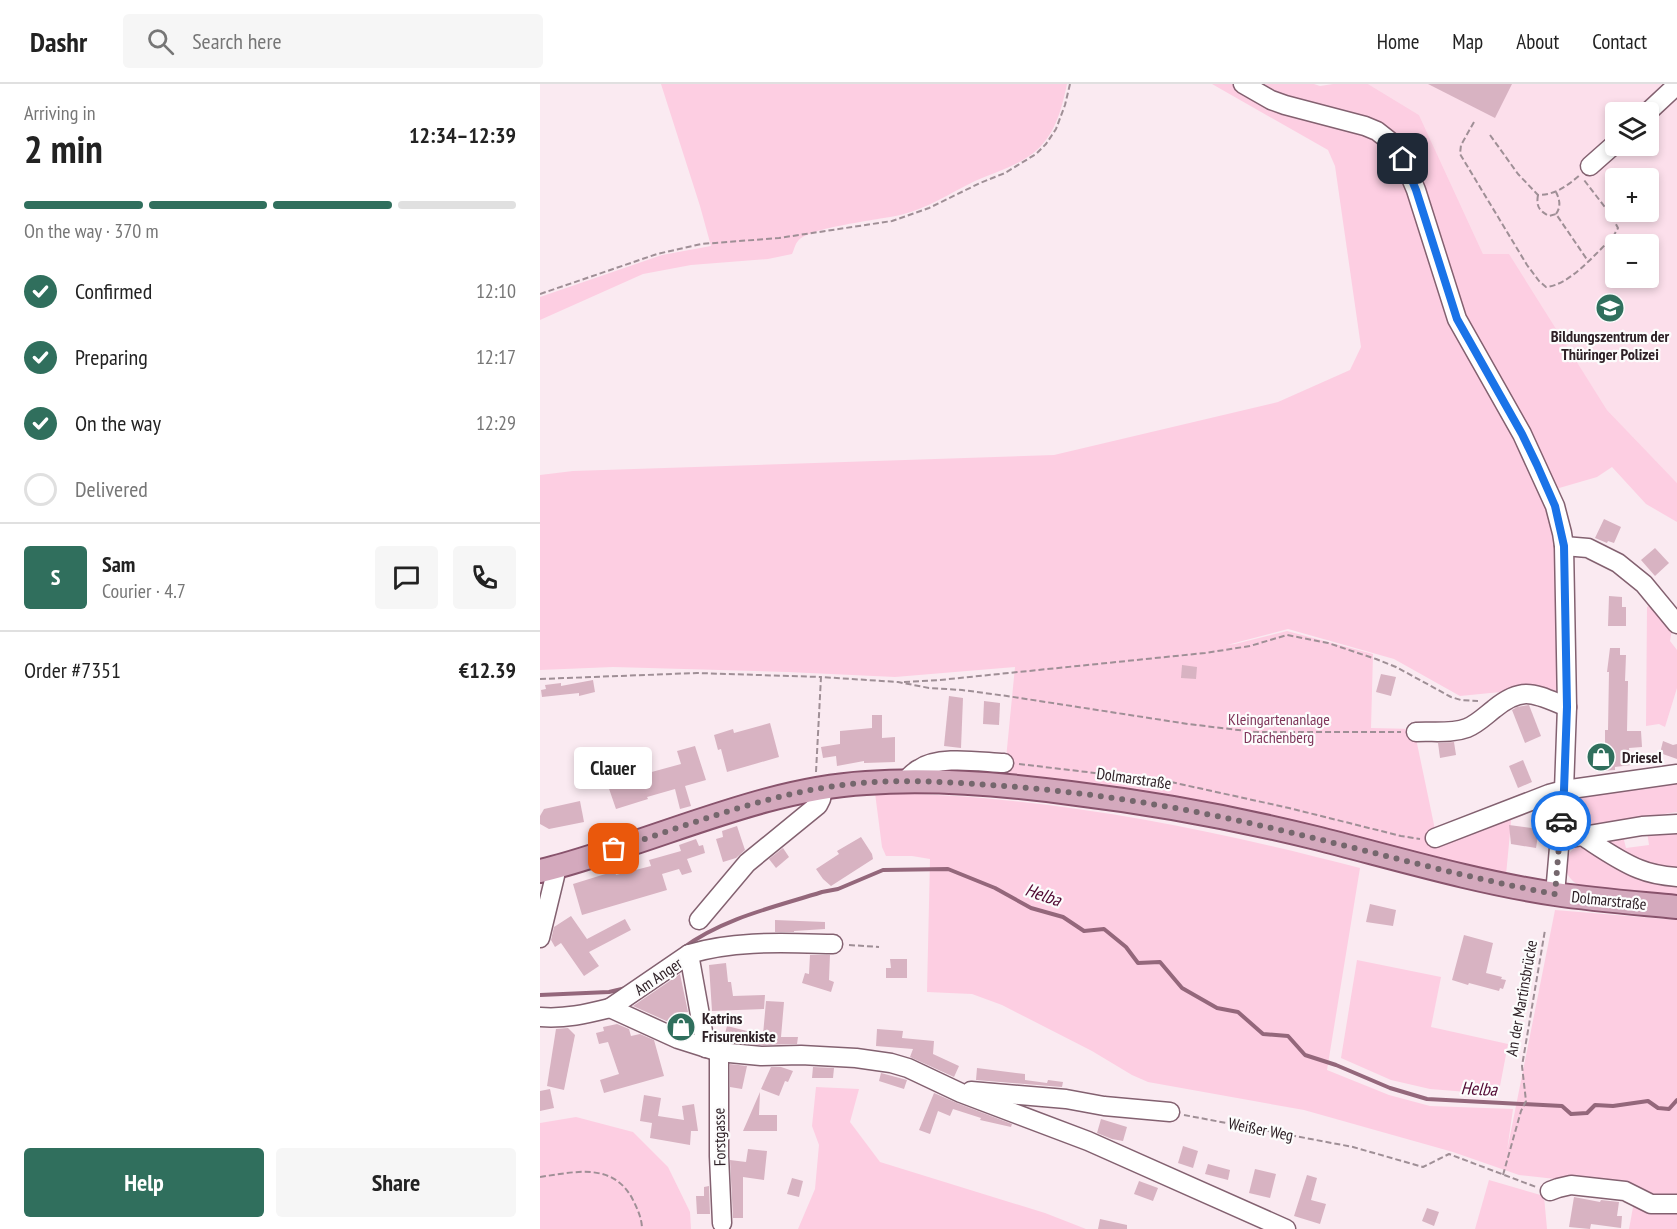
<!DOCTYPE html>
<meta charset="utf-8">
<style>
body{margin:0;font-family:"PT Sans Narrow",sans-serif;background:#f6f6f6;color:#222;height:100vh;display:flex;flex-direction:column;font-size:22px;white-space:nowrap}
*{box-sizing:border-box;margin:0}
p{font-size:20px;color:#767676}
.icon{flex:none;width:33px;height:33px;fill:none;stroke:currentColor;stroke-width:2;stroke-linecap:round;stroke-linejoin:round}
.map{position:relative;flex:1;overflow:hidden}
.drawer{display:flex;flex-direction:column;background:#fff;width:540px}
.drawer>*{flex:none}
.tools{position:absolute;left:1065px;top:18px;display:grid;gap:12px}
.tools a{display:grid;place-items:center;width:54px;height:54px;border-radius:6px;background:#fff;box-shadow:0 3px 9px #0003;font-size:30px}
.pin{position:absolute;display:grid;place-items:center;width:51px;height:51px;color:#fff;margin:-26px;border-radius:12px;box-shadow:0 3px 9px #0006}
.courier{position:absolute;display:grid;place-items:center;width:60px;height:60px;margin:-30px;border:4px solid #1a73e8;border-radius:50%;background:#fff;color:#222;box-shadow:0 2px 8px #0007}
.bubble{position:absolute;height:42px;border-radius:6px;background:#fff;box-shadow:0 3px 9px #0003;font-size:20px;font-weight:800;line-height:42px;text-align:center}
.headline em{font-style:normal;font-weight:800}
.headline div{display:flex;flex-direction:column-reverse}
.headline{display:flex;align-items:center;justify-content:space-between;height:102px;padding:0 24px}
h1{font-size:39px;font-weight:800;line-height:45px}
.bar{display:grid;grid-template-columns:repeat(4,1fr);gap:9px 6px;align-content:center;height:72px;padding:0 24px}
.bar i{height:8px;border-radius:4px;background:#e0e0e0}
.bar .active{background:#306f5d}
.bar p{grid-column:span 4}
.line{display:flex;align-items:center;gap:15px;padding:0 24px;border-top:2px solid #e0e0e0}
.line div{flex:1}
.round{display:grid;place-items:center;flex:none;width:63px;height:63px;border-radius:6px;background:#f6f6f6}
ol{padding:0 24px;list-style:none}
li{display:flex;align-items:center;gap:18px;height:66px}
li p{margin-inline-start:auto}
li .icon{padding:6px;border-radius:50%;background:#306f5d;color:#fff;stroke-width:4}
li:last-child{color:#767676}
li i{width:33px;height:33px;border:3px solid #e0e0e0;border-radius:50%}
.button{display:flex;gap:12px;margin-top:auto;padding:12px 24px}
.button a{flex:1;height:69px;border-radius:6px;background:#306f5d;color:#fff;font-size:24px;font-weight:800;line-height:69px;text-align:center}
.button a+a{background:#f6f6f6;color:#222}
header{display:flex;align-items:center;gap:36px;box-sizing:border-box;height:84px;padding:0 30px;background:#fff;border-bottom:2px solid #e0e0e0}
header strong{font-size:28px}
nav{display:flex;gap:33px;margin-inline-start:auto;font-size:21px}
.search{width:420px;height:54px;background:#f6f6f6;display:flex;align-items:center;gap:15px;box-sizing:border-box;padding:0 21px;border-radius:6px;color:#767676;font-size:22px}
main{display:flex;flex:1;min-height:0}
.map>svg:first-child{display:block}
.built{fill:#fcdfeb;fill-rule:evenodd}
.green{fill:#fdcee2}
.lines{fill:none;stroke-linecap:round;stroke-linejoin:round}
.stream{stroke:#94677b;stroke-width:4}
.building{fill:#d8b3c2}
.minor-casing{stroke:#836170;stroke-width:21}
.major-casing{stroke:#88536c;stroke-width:26}
.path{stroke:#9f8f96;stroke-width:2;stroke-dasharray:6 3;stroke-linecap:butt}
.minor{stroke:#fff;stroke-width:18}
.major{stroke:#d4a9bd;stroke-width:22}
.done{stroke:#75676d;stroke-width:6;stroke-dasharray:0 10.8}
.route{stroke:#1a73e8;stroke-width:8}
.labels{text-anchor:middle;stroke-width:4.5;stroke-linejoin:round;paint-order:stroke}
.poi-label{font-size:16px;font-weight:bold;fill:#2e2026;stroke:#fcfcfc;text-anchor:start}
.park-label{font-size:16px;fill:#7f365b;stroke:#fcfcfc}
.street-label{font-size:16px;fill:#2e2026;stroke:#fcfcfc}
.water-label{font-size:18px;font-style:italic;fill:#500832;stroke:#fcfcfc}
</style>
<header>
<strong>Dashr</strong>
<div class="search"><svg class="icon" aria-label="search" viewBox="0 0 24 24"><circle cx="10" cy="10" r="6"/><path d="M15 15l6 6"/></svg>Search here</div>
<nav><a>Home</a><a>Map</a><a>About</a><a>Contact</a></nav>
</header>
<main>
<section class="drawer">
<div class="headline"><div><h1>2 min</h1><p>Arriving in</p></div><em>12:34–12:39</em></div>
<div class="bar"><i class="active"></i><i class="active"></i><i class="active"></i><i></i><p>On the way · 370 m</p></div>
<ol>
<li><svg class="icon" aria-label="check" viewBox="0 0 24 24"><path d="M5 12l5 5 9-10"/></svg>Confirmed<p>12:10</p></li>
<li><svg class="icon" aria-label="check" viewBox="0 0 24 24"><path d="M5 12l5 5 9-10"/></svg>Preparing<p>12:17</p></li>
<li><svg class="icon" aria-label="check" viewBox="0 0 24 24"><path d="M5 12l5 5 9-10"/></svg>On the way<p>12:29</p></li>
<li><i></i>Delivered</li>
</ol>
<div class="line" style="height:108px"><b class="round" style="background:#306f5d;color:#fff">S</b><div><b>Sam</b><p>Courier · 4.7</p></div><a class="round"><svg class="icon" aria-label="chat" viewBox="0 0 24 24"><path d="M4 5h16v11H9l-5 4z"/></svg></a><a class="round"><svg class="icon" aria-label="phone" viewBox="0 0 24 24"><path d="M5 4h4l2 5-3 2q2 4 5 5l2-3 5 2v4C11 20 4 13 5 4z"/></svg></a></div>
<div class="line" style="height:78px"><div>Order #7351</div><b>€12.39</b></div>
<div class="button"><a>Help</a><a>Share</a></div>
</section>
<div class="map">
<svg width="1137" height="1145" viewBox="0 0 1137 1145">
<rect width="100%" height="100%" fill="#faeaf1"/>
<path class="built" d="M828 0H1137V399L1067 326 1021 254 943 170 879 31ZM1076 28H1108V62H1076ZM1076 94H1108V128H1076ZM1076 160H1108V194H1076Z"/>
<g class="green">
<path d="M121 0H527C523 19 518 40 506 56 489 79 460 86 435 97 410 109 387 125 360 131 339 136 269 143 258 157 255 160 254 166 252 170L228 175 151 181 103 190 0 236V213L122 171 171 162 160 122Z"/>
<polygon points="672,0 774,0 780,2 793,0 828,0 879,31 943,170 969,170 1067,326 1137,399 1137,438 1106,420 1072,383 1057,393 1002,409 1019,460 1022,606 1017,613 991,605 920,612 854,575 748,545 687,561 695,560 747,547 833,570 831,644 874,645 897,755 972,728 966,791 464,695 475,583 355,593 248,588 73,583 0,586 0,391 33,387 514,371 738,318 810,286 821,263 795,82 788,66"/>
<polygon points="1112,520 1132,545 1130,557 1137,566 1137,604 1125,643 1119,640 1106,642 1107,523"/>
<path d="M1137 694V728L1072 738 1036 747C1026 734 1031 719 1043 709Z"/>
<path d="M335 709C497 710 664 743 820 784L787 986 849 1011 890 1022 973 1025 967 1067 1015 826 1137 836V1117L1119 1118 1087 1103 979 1091 913 1068 764 1026 608 998 592 991 552 967 462 921 432 910 387 908 390 775 372 772H346L342 763Z"/>
<polygon points="1137,747 1137,785 1112,782 1066,759 1067,755 1083,752 1086,764 1109,761 1107,748"/>
<path d="M1043 761 1137 801V815L1044 804C1039 801 1034 799 1031 795 1020 783 1027 763 1043 761Z"/>
<polygon points="817,876 901,893 891,943 968,960 960,1002 952,1010 890,1005 851,996 801,974"/>
<polygon points="276,1003 319,1005 310,1038 340,1078 505,1129 546,1145 258,1145 275,1105 279,1061 272,1042"/>
<polygon points="36,1033 93,1048 128,1083 150,1128 151,1145 0,1145 0,1039"/>
<polygon points="949,1096 1004,1112 1007,1145 935,1145"/>
<polygon points="1094,1118 1137,1124 1137,1145 1089,1145"/>
</g>
<g class="lines">
<g class="stream">
<path d="M143 864C183 834 235 823 282 808L298 805 343 786 408 785 455 804 491 824 523 833 544 847 564 845 586 863 598 879 620 878 642 904 677 924 698 928 723 950 748 952 765 971 796 981 850 1004 887 1015 1022 1022 1031 1030 1047 1029 1055 1021 1073 1022 1108 1017 1118 1024 1129 1025 1137 1016"/>
<polyline points="0,911 69,908 86,904"/>
</g>
</g>
<g class="building">
<polygon points="888,0 972,0 955,34"/>
<polygon points="1064,435 1081,443 1074,459 1068,457 1067,459 1055,454"/>
<polygon points="1115,464 1129,479 1115,492 1101,476"/>
<polygon points="1069,512 1082,513 1082,523 1086,523 1086,542 1068,542"/>
<polygon points="1070,564 1080,564 1080,571 1086,571 1085,597 1088,597 1088,598 1087,647 1101,647 1102,663 1089,664 1091,681 1075,683 1075,686 1061,687 1056,682 1055,666 1059,662 1065,661 1065,646 1068,646 1069,588 1067,588"/>
<polygon points="642,581 657,583 656,595 641,594"/>
<polygon points="841,590 856,593 851,612 836,608"/>
<polygon points="53,596 55,608 39,612 39,609 2,613 1,606 6,605 5,601 21,599 21,602"/>
<polygon points="409,612 423,614 421,664 404,662"/>
<polygon points="444,617 460,619 459,641 443,640"/>
<polygon points="989,621 1001,652 985,659 972,626 977,623"/>
<polygon points="332,631 342,631 342,654 355,653 355,678 324,679 324,677 297,682 296,672 283,674 281,663 300,660 300,647 332,644"/>
<polygon points="230,639 239,673 187,688 181,665 178,666 174,651 193,645 194,649"/>
<polygon points="1123,657 1133,661 1137,660 1137,675 1120,669"/>
<polygon points="914,658 916,671 900,674 898,659"/>
<polygon points="155,662 166,696 145,702 151,722 140,725 135,705 107,713 108,715 76,725 66,696 63,696 60,683 92,673 97,692 141,680 137,667"/>
<polygon points="983,676 992,698 978,704 969,682"/>
<polygon points="40,717 44,738 9,745 0,740 0,732 4,725"/>
<polygon points="969,741 999,745 996,764 971,760"/>
<polygon points="197,742 205,766 196,774 183,778 176,755 183,753 182,747"/>
<polygon points="321,753 332,770 333,775 291,802 283,795 276,785 299,770 297,767"/>
<polygon points="156,755 159,762 163,761 165,769 147,775 152,788 142,791 139,785 122,790 127,806 42,831 33,800 75,787 76,791 111,782 109,776 141,767 139,761"/>
<polygon points="243,764 249,773 236,784 229,775"/>
<polygon points="830,820 856,826 853,842 826,838"/>
<polygon points="31,832 47,855 85,835 91,846 49,868 59,882 44,892 21,859 15,863 11,856 14,843"/>
<polygon points="235,836 285,838 285,845 254,847 254,848 235,848"/>
<polygon points="924,851 953,859 946,889 962,893 961,895 966,896 963,905 960,904 959,907 929,899 928,901 912,896"/>
<polygon points="270,871 290,871 289,896 294,898 291,908 262,899 265,889 269,890"/>
<polygon points="350,875 367,875 367,894 346,894 346,884 351,884"/>
<polygon points="186,879 188,898 191,898 193,912 225,911 224,925 172,927 169,881"/>
<polygon points="140,890 148,928 133,929 149,933 151,943 142,944 93,922"/>
<polygon points="226,917 244,918 241,953 258,953 257,960 221,961 183,957 187,942 223,951"/>
<polygon points="77,940 89,945 91,952 100,950 114,956 124,992 64,1009 60,996 79,990 69,961 68,958 59,960 56,949 64,947 63,943"/>
<polygon points="28,944 35,951 24,1006 7,1002 16,945"/>
<polygon points="337,945 363,947 362,954 394,957 393,970 419,982 414,993 370,973 373,965 336,962"/>
<polygon points="190,980 207,982 202,1005 190,1003"/>
<polygon points="231,983 241,983 253,987 248,998 245,997 239,1012 221,1005"/>
<polygon points="273,983 294,984 293,994 272,994"/>
<polygon points="437,984 485,990 485,996 507,999 508,996 523,998 522,1003 436,996"/>
<polygon points="341,989 367,996 364,1005 339,997"/>
<polygon points="10,1005 14,1024 0,1027 0,1007"/>
<polygon points="220,1008 219,1031 237,1031 237,1047 203,1047"/>
<polygon points="394,1009 417,1019 472,1040 471,1043 440,1036 441,1034 413,1025 410,1032 398,1027 390,1050 379,1046"/>
<polygon points="104,1011 121,1014 118,1032 144,1036 142,1022 154,1020 158,1047 151,1047 150,1061 110,1054 112,1039 100,1037"/>
<polygon points="561,1035 587,1043 583,1057 572,1055 557,1049"/>
<polygon points="643,1062 658,1067 653,1084 638,1079"/>
<polygon points="208,1065 227,1067 224,1096 203,1093 203,1134 193,1134 190,1076 206,1078"/>
<polygon points="668,1080 690,1086 688,1096 665,1090"/>
<polygon points="715,1085 736,1090 730,1114 709,1109"/>
<polygon points="767,1091 777,1094 771,1116 786,1120 780,1140 754,1132"/>
<polygon points="252,1094 263,1097 259,1113 247,1110"/>
<polygon points="599,1097 618,1104 613,1117 594,1110"/>
<polygon points="169,1102 170,1130 157,1130 156,1112 164,1112 164,1103"/>
<polygon points="1034,1113 1060,1118 1061,1116 1079,1118 1077,1132 1082,1132 1081,1144 1051,1140 1050,1145 1029,1143"/>
<polygon points="887,1124 899,1128 894,1142 882,1137"/>
<polygon points="560,1135 587,1141 587,1145 558,1145"/>
</g>
<g class="lines">
<g class="minor-casing">
<g id="minor">
<polyline points="703,0 731,16 745,21 825,42 837,47 851,58 863,75 876,106 917,235 982,350 1015,422 1022,449 1024,462 1027,623 1024,706 1015,810"/>
<polyline points="1108,28 1137,1"/>
<polyline points="1050,82 1076,59"/>
<polyline points="1024,462 1048,464 1078,479 1104,500 1137,540"/>
<path d="M876 648C893 647 911 650 927 644 937 640 945 632 954 625 983 601 995 610 1027 623"/>
<path d="M364 698C369 693 373 688 379 685 399 671 440 678 464 679"/>
<path d="M1044 753C1061 764 1079 777 1099 785 1111 790 1124 792 1137 793"/>
<polyline points="895,754 1009,710 1024,706 1137,690"/>
<polyline points="1019,756 1102,742 1137,740"/>
<polyline points="159,836 207,779 278,721 281,715 283,704"/>
<polyline points="0,854 15,792 13,784"/>
<polyline points="149,870 166,964"/>
<path d="M70 924 149 870C195 856 245 859 293 860"/>
<path d="M0 933C25 935 46 930 70 924L138 955 179 968 221 972 261 971 316 974 351 979 368 984 421 1009 548 1057 746 1145"/>
<polyline points="179,968 179,1072 182,1139"/>
<polyline points="431,1007 526,1015 564,1022 630,1028"/>
<polyline points="1010,1107 1018,1104 1031,1101 1085,1107 1111,1120 1137,1120"/>
</g>
</g>
<g class="major-casing">
<path id="major" d="M0 787C27 781 52 772 78 764 159 738 241 704 326 699 394 694 463 700 530 709 613 719 695 734 776 754 855 774 935 798 1015 810 1056 816 1096 819 1137 823"/>
</g>
<g class="path">
<path d="M934 38 921 61 920 70 987 181 999 197 1006 203C1030 201 1055 170 1073 153L1078 144 1071 131 1044 96"/>
<path d="M950 51 978 90 998 111C1015 111 1027 102 1040 91"/>
<path d="M998 111C996 122 999 127 1009 132L1016 130 1048 177"/>
<path d="M1016 130C1021 123 1020 116 1016 108"/>
<polyline points="0,210 117,170 161,160 239,154 352,137 389,124 440,99 465,89 496,70 506,60 516,45 525,21 530,0"/>
<polyline points="0,595 157,589 281,593"/>
<polyline points="364,598 400,596 665,569 710,562 747,551 788,559 836,575 856,583 911,613 921,616 938,617"/>
<polyline points="479,680 631,698 749,724 861,752 880,755"/>
<polyline points="276,688 281,593 358,598 389,604 422,606 467,612 648,640 715,648 861,648"/>
<polyline points="309,861 339,863"/>
<polyline points="644,1031 813,1063 883,1083 909,1070 996,1103"/>
<polyline points="963,1091 981,1027 986,1017 982,982 1005,846"/>
<path d="M0 1093C34 1088 72 1078 92 1114 97 1124 102 1134 102 1145"/>
</g>
<use href="#minor" class="minor"/>
<use href="#major" class="major"/>
</g>
<g class="lines">
<path class="done" d="M74 765C143 743 211 716 282 704 338 694 395 697 451 701 541 707 630 721 718 741 817 763 915 792 1015 810L1021 737"/>
<polyline class="route" points="863,75 876,106 917,235 982,350 997,381 1015,422 1024,462 1027,623 1024,706 1021,737"/>
</g>
<defs>
<g id="school-disc" transform="scale(1.5)"><circle r="9.5" fill="#306f5d" stroke="#fcfcfc"/><path d="M0-5L7-2L0 1L-7-2ZM-4 1L0 2.5L4 1V4Q0 6-4 4Z" fill="#fff"/></g>
<g id="shop-disc" transform="scale(1.5)"><circle r="9.5" fill="#306f5d" stroke="#fcfcfc"/><path d="M-5-2.5h2.3a2.7 3.5 0 0 1 5.4 0H5L5.5 6h-11ZM-1.5-2.5h3a1.5 2.3 0 0 0-3 0Z" fill="#fff"/></g>
</defs>
<g fill-rule="evenodd">
<use href="#school-disc" x="1070" y="224"/>
<use href="#shop-disc" x="1061" y="673"/>
<use href="#shop-disc" x="141" y="943"/>
</g>
<g class="labels">
<g class="poi-label">
<text x="1070" y="258" text-anchor="middle">Bildungszentrum der<tspan x="1070" dy="18">Thüringer Polizei</tspan></text>
<text x="1082" y="679">Driesel</text>
<text x="162" y="940">Katrins<tspan x="162" dy="18">Frisurenkiste</tspan></text>
</g>
<g class="park-label">
<text x="739" y="641">Kleingartenanlage<tspan x="739" dy="18">Drachenberg</tspan></text>
</g>
<g class="street-label">
<text transform="translate(594 694) rotate(8)" y="6">Dolmarstraße</text>
<text transform="translate(1069 816) rotate(6)" y="6">Dolmarstraße</text>
<text transform="translate(118 892) rotate(-34)" y="6">Am Anger</text>
<text transform="translate(981 914) rotate(-80)" y="6">An der Martinsbrücke</text>
<text transform="translate(721 1045) rotate(11)" y="6">Weißer Weg</text>
<text transform="translate(179 1053) rotate(-91)" y="6">Forstgasse</text>
</g>
<g class="water-label">
<text transform="translate(503 811) rotate(19)" y="6">Helba</text>
<text transform="translate(939 1005) rotate(3)" y="6">Helba</text>
</g>
</g>
</svg>
<div class="tools">
<a><svg class="icon" aria-label="layers" viewBox="0 0 24 24"><path d="M12 4l9 5-9 5-9-5zM3 14l9 5 9-5"/></svg></a>
<a>+</a>
<a>−</a>
</div>
<div class="pin" style="left:74px;top:765px;background:#ea580c"><svg class="icon" aria-label="bag" viewBox="0 0 24 24"><path d="M5 8h14l-1 12H6zM9 8a3 3 0 0 1 6 0"/></svg></div>
<div class="pin" style="left:863px;top:75px;background:#1f2937"><svg class="icon" aria-label="home" viewBox="0 0 24 24"><path d="M3 11l9-7 9 7M6 9v11h12V9"/></svg></div>
<div class="courier" style="left:1021px;top:737px"><svg class="icon" aria-label="car" viewBox="0 0 24 24"><path d="M5 17H2v-5l4-1 3-4h7l3 4 3 1v5h-3M9 17h6M6 11h13"/><circle cx="7" cy="17" r="2"/><circle cx="17" cy="17" r="2"/></svg></div>
<div class="bubble" style="left:34px;top:663px;width:78px">Clauer</div>
</div>
</main>
